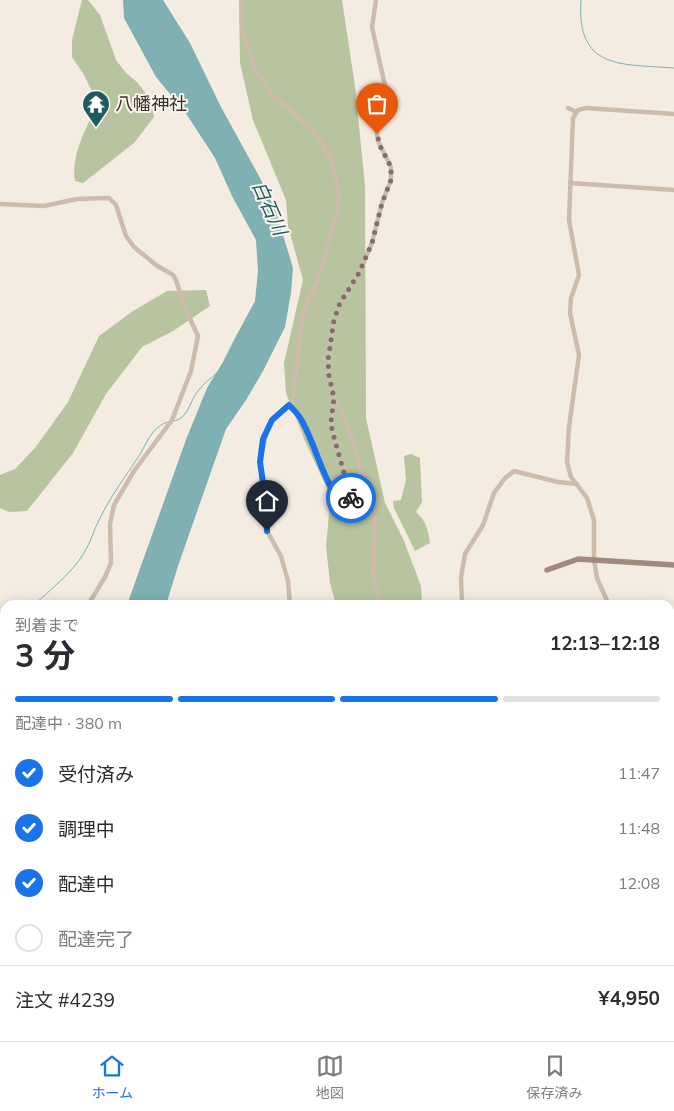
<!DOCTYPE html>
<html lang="ja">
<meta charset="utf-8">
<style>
body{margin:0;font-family:Mulish,"Noto Sans JP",sans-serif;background:#f2f2f3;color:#2b2b33;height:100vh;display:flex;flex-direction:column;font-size:19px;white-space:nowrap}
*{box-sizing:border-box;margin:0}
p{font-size:16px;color:#7c7c81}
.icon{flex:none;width:28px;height:28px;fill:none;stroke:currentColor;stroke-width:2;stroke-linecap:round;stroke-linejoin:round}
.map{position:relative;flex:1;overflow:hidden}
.side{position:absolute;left:0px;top:600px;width:675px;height:441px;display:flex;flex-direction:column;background:#fff;border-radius:15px 15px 0 0;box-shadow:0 2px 12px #0003}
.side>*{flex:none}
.pin{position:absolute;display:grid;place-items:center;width:42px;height:42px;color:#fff;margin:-51px -21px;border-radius:50% 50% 50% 0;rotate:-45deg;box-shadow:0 0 5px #0007}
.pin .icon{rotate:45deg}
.courier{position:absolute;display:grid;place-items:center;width:50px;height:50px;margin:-25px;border:4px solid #1a73e8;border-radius:50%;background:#fff;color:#222;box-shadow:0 1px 6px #0007}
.summary em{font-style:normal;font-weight:700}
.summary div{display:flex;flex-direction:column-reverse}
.summary{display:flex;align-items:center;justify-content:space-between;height:85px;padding:0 15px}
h1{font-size:32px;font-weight:700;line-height:38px}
.bar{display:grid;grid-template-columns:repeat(4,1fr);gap:8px 5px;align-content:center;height:60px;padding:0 15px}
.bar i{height:6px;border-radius:4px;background:#e1e1e2}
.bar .active{background:#1a73e8}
.bar p{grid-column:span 4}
.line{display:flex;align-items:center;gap:12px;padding:0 15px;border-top:1px solid #e1e1e2}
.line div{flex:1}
ol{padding:0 15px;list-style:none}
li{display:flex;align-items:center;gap:15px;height:55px}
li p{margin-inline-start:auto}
li .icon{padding:5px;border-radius:50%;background:#1a73e8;color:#fff;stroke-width:4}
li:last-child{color:#7c7c81}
li i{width:28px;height:28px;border:2px solid #e1e1e2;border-radius:50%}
.tabs{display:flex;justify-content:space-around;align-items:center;height:70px;border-top:1px solid #e1e1e2;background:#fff;font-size:14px;color:#7c7c81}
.tabs a{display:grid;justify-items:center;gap:2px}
.tabs .active{color:#1a73e8}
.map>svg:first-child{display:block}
.green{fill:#b8c4a0}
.water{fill:#7fb0b2}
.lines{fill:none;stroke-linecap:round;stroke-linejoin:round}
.stream{stroke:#7fb0b2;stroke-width:1}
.street{stroke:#cdbbac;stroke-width:4.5}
.secondary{stroke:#a18a7d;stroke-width:5.5}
.highway{stroke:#5c4a42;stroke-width:8}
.done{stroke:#7c716b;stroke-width:5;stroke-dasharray:0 9}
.route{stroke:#1a73e8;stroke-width:6}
.labels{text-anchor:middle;stroke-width:4;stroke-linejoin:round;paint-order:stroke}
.poi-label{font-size:18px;fill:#3b302b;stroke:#fbf5ee;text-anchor:start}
.water-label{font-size:19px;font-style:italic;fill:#1f5a5e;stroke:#fbf5ee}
</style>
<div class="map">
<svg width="674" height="1041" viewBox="0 0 674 1041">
<rect width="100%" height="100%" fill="#f4ebe1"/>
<g class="green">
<path d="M82 0H88L100 15 116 60 126 73 137 82 151 100 154 117 134 143 83 183 75 181C71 155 86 128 97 106L95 97 83 73 72 57V40Z"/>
<polygon points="239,0 342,0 355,86 365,186 366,418 385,503 404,541 421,586 422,605 336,605 330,583 326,546 329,514 328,491 305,441 286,393 284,363 303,280 288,226 286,200 253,120 240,63"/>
<polygon points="206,290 210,306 173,331 142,347 106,394 73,453 27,511 9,512 0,508 0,475 15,469 35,448 68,402 99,336 133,311 167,291"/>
<path d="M411 454 420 458 422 502 416 512C426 521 428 530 430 543L415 551 394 508 393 501 401 500 406 480 404 456Z"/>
<polygon points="441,1036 480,1036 480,1041 444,1041"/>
</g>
<polygon class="water" points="123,0 163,0 190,43 221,107 260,178 276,212 293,268 291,293 285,327 263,371 246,400 226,429 178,566 166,605 127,605 187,437 207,388 223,362 235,338 255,301 258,271 256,240 232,196 215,158 185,112 156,77 124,18"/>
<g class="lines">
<g class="stream">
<path d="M581 0C576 70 621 64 674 68"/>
<path d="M174 421C189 418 189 402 198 391 203 384 211 378 218 372"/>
<path d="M34 605C51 589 72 573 84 553 91 542 94 529 100 518 111 496 125 477 139 456 147 443 151 428 167 422"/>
<polyline points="0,638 5,632"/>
</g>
<g class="street">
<polyline points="242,0 242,31 256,71 272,94 311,129 323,144 333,165 339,196 337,213 318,279 303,314 292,402 272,420 267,430 260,462 265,497 267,531 281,556 288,581 290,605"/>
<polyline points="376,0 372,27 385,86 382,97 377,106 376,125 378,141 391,167 391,180 382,203 372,243 359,273 344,297 336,314 329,343 328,359 329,377 333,394 341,410 352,438 359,464 373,505 375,528 373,574 378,594 379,605"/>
<polyline points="568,108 576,112"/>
<polyline points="570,183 674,190"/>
<polyline points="0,204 44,206 77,199 109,198 116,205 126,236 134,247 156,265 173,275 176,280 185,308 198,336 191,371 172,420 134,471 114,505 110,524 111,563 105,577 88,605"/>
<path d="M289 405C293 410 299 415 302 420 311 437 333 504 349 508L353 502 332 430 331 422 334 398"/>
<polyline points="462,605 461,577 465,554 483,525 494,493 505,478 514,471 558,482 577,484"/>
<polyline points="609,605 597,578 594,560 594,520 587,498 571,477 567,462 569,427 579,355 570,313 571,298 579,275 569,220 573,118 578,110 586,108 674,114"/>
<polyline points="0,630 5,623"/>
<polyline points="0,660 5,665"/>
<polyline points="670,725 674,725"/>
</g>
<g class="secondary">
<polyline points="547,570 578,559 674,565"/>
<polyline points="670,951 674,952"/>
<polyline points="493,1036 495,1041"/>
</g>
<g class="highway">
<polyline points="0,914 5,915"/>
<polyline points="0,922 5,922"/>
<polyline points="0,941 5,954"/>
<polyline points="36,1036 38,1041"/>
<polyline points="361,1036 369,1041"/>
<polyline points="377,1036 385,1041"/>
<polyline points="63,1041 63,1036"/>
<polyline points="145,1041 175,1037 186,1038"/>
<polyline points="180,1041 240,1038 282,1041"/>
</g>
</g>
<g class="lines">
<polyline class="done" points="351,498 332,430 331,422 334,398 329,376 328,360 334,320 340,303 359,273 372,243 382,203 391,180 391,167 380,146 377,134"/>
<path class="route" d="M267 531 265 497 260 462 263 439 272 420 289 405C294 410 299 415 302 421 317 448 324 486 346 508H349L352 504 351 498"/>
</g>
<defs>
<g id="temple-pin" transform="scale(1.4375)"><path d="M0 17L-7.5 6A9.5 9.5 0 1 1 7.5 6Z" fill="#1f5a5e" stroke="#fbf5ee"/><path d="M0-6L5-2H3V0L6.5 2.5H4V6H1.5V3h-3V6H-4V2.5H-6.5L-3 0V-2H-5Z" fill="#fff"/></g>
</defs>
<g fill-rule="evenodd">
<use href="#temple-pin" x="96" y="104"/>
</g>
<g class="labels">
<g class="poi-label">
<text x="115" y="110">八幡神社</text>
</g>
<g class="water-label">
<text transform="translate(270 208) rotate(66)" y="7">白石川</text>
</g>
</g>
</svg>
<div class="pin" style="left:377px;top:134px;background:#ea580c"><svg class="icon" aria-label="bag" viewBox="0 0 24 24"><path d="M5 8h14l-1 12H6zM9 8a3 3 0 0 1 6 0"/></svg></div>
<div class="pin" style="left:267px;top:531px;background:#1f2937"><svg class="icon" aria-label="home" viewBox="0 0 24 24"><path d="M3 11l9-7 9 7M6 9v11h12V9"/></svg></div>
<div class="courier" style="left:351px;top:498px"><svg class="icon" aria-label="bike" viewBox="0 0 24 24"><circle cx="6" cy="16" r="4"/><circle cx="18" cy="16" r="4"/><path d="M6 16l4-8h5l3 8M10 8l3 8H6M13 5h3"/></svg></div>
<section class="side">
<div class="summary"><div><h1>3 分</h1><p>到着まで</p></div><em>12:13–12:18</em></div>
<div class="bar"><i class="active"></i><i class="active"></i><i class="active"></i><i></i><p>配達中 · 380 m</p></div>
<ol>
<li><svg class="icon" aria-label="check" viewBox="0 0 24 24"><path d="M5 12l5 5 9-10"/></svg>受付済み<p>11:47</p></li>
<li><svg class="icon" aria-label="check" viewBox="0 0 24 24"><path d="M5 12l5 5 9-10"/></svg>調理中<p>11:48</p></li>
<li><svg class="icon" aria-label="check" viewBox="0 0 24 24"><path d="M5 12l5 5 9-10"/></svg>配達中<p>12:08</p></li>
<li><i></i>配達完了</li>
</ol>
<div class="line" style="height:65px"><div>注文 #4239</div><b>¥4,950</b></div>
</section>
</div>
<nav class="tabs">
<a class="active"><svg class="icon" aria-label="home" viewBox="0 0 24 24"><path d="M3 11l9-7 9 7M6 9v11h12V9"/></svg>ホーム</a>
<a><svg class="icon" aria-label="map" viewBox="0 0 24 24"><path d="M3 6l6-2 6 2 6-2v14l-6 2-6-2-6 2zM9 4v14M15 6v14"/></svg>地図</a>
<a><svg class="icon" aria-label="saved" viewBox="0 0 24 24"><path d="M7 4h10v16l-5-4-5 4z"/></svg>保存済み</a>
</nav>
